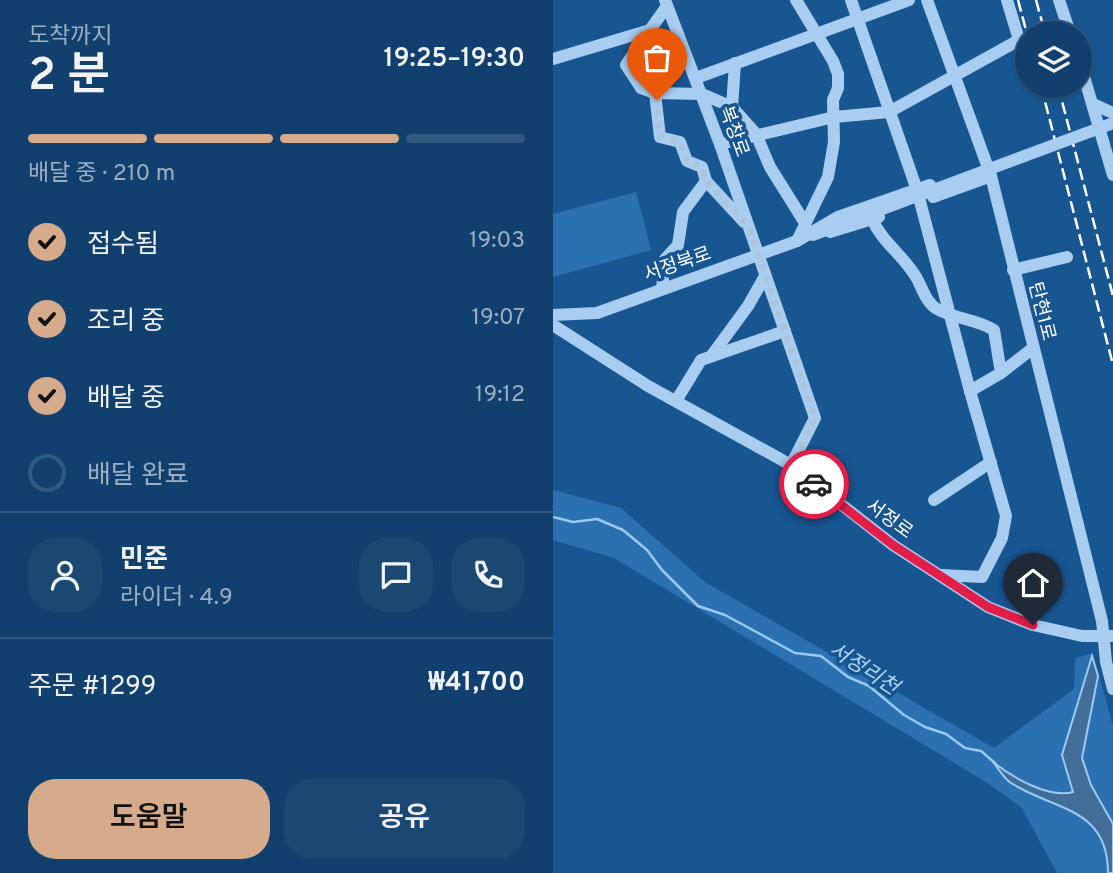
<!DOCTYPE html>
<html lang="ko">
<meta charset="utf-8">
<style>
body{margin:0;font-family:Overpass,"Noto Sans KR",sans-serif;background:#1b4773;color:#f1f3f6;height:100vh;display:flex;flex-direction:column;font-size:26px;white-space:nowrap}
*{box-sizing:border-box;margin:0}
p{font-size:23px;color:#9cafc2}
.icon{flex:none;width:38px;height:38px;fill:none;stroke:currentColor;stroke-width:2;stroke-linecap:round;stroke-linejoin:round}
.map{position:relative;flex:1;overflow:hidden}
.details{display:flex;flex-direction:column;background:#12406e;width:553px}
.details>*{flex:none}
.tools{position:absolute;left:462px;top:21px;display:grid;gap:14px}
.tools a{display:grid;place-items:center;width:77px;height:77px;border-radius:50%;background:#12406e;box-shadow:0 2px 5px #0004,0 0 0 2px #315981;font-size:35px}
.pin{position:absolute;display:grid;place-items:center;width:60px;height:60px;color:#fff;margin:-72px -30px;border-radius:50% 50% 50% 0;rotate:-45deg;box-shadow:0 0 7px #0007}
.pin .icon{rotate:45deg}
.courier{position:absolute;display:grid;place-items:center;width:70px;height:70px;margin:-35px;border:5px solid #e11d48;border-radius:50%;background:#fff;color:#222;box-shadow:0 2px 9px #0007}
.head em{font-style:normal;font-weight:600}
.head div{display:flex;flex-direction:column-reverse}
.head{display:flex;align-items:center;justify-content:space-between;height:119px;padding:0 28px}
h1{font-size:46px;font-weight:600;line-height:52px}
.bar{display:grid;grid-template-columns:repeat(4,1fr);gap:10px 7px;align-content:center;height:84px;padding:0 28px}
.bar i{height:9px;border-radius:5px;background:#315981}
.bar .selected{background:#d6ab8b}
.bar p{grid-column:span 4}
.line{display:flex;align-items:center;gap:18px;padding:0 28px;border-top:2px solid #315981}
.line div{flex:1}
.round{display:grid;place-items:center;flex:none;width:74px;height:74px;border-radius:28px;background:#1b4773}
ol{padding:0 28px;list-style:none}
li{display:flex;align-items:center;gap:21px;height:77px}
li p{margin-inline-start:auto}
li .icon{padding:7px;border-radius:50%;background:#d6ab8b;color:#111;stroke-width:4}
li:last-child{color:#9cafc2}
li i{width:38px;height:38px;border:4px solid #315981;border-radius:50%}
.cta{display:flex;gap:14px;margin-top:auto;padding:14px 28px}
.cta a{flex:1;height:80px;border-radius:28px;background:#d6ab8b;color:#111;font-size:28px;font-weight:600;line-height:80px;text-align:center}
.cta a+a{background:#1b4773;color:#f1f3f6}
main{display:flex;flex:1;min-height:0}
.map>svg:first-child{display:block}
.green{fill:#2b70b1}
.water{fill:#416d98;stroke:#9ac9f2;stroke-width:2}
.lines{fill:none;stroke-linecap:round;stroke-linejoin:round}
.stream{stroke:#9ac9f2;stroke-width:2.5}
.minor{stroke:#a8cdf0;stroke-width:12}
.rail{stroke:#fff;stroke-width:2.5;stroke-dasharray:12 5;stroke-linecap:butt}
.minor-bridge{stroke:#a8cdf0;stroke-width:12}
.done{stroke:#aec4d9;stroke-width:7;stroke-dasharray:0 12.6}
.route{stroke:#e11d48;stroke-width:9}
.labels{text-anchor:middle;stroke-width:7;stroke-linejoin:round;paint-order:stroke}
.street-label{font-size:19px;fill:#fff;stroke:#185692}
.water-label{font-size:21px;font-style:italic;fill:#b4d7f7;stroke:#185692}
</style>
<main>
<section class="details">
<div class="head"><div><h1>2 분</h1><p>도착까지</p></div><em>19:25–19:30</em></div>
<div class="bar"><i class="selected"></i><i class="selected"></i><i class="selected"></i><i></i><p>배달 중 · 210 m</p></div>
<ol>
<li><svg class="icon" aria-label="check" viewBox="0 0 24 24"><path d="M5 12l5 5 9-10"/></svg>접수됨<p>19:03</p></li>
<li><svg class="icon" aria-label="check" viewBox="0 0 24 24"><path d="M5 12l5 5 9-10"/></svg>조리 중<p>19:07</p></li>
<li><svg class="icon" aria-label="check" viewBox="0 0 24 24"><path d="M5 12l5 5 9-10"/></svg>배달 중<p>19:12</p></li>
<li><i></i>배달 완료</li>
</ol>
<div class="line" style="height:126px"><a class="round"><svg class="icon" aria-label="person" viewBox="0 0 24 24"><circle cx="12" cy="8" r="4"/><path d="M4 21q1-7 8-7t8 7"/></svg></a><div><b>민준</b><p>라이더 · 4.9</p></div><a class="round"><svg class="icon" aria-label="chat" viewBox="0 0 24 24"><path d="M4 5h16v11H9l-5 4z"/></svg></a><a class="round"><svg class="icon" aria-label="phone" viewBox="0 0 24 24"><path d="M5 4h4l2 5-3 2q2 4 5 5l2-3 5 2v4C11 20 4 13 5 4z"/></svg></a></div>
<div class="line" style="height:91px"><div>주문 #1299</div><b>₩41,700</b></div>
<div class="cta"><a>도움말</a><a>공유</a></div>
</section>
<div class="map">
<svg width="560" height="873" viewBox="0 0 560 873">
<rect width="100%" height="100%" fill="#185692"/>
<g class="green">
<polygon points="83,192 98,250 0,277 0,214"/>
<polygon points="0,490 68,508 152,582 441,748 521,689 522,658 540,653 560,726 560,873 504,873 469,808 433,782 61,558 0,540"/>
</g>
<path class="water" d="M539 656 545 676 529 758 538 785 560 824V873H555C555 807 502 811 458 783 451 779 446 769 440 762 459 777 496 799 520 792L509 755Z"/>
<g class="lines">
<polyline class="stream" points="0,517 20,522 44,519 70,530 94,550 109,570 145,606 172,615 242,653 268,656 295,677 316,686 351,715 372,727 393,734 412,748 428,751 442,763"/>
<g class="minor">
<polyline points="112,0 167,144 262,418 238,465"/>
<polyline points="243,0 280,61 285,74 285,88 280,100 281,142 275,177 244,241"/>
<polyline points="298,0 364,190 417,391"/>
<polyline points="374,0 438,176 549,621 553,662 560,689"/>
<polyline points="506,0 517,33"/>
<polyline points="97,30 73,65 88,88 102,93"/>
<polyline points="0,59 97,30 114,6"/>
<polyline points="182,63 179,107 203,134 217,167 252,223"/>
<polyline points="527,63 560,175"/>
<polyline points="143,78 356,0"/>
<polyline points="540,104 560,113"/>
<polyline points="167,144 281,117 336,112 466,40 454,0"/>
<polyline points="153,181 191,222"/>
<polyline points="380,197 438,176"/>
<path d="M319 219C329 242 350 255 363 277 369 287 373 303 384 309 402 319 423 319 441 330L448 373 417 391 453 516 449 538 429 577 388 575"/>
<polyline points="277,232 326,217"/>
<polyline points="460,270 514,257"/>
<polyline points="109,289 112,259 125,245 130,212 153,181 149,167 134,161 127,142 107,137 102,93 149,94 179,107"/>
<polyline points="0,315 44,313 244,241 285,217 377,185"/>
<polyline points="0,325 95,386 238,465 340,545 435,607 480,625 529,636 560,636"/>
<polyline points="159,355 195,306 212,276"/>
<polyline points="448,373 480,348"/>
<polyline points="123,401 148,360 232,331"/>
<polyline points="381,500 438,462"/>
</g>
<g class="rail">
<polyline points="465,0 474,34"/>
<polyline points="483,0 492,33"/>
<polyline points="488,86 560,365"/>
<polyline points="505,86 560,296"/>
</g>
<polyline class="minor-bridge" points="260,235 560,123"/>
</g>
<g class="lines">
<polyline class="done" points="104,100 107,137 127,142 134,161 149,167 153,181 196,228 262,418 238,465 261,484"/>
<polyline class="route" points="261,484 340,545 435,607 480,625"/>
</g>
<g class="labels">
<g class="street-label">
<text transform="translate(182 131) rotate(70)" y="7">복창로</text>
<text transform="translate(124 263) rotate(-19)" y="7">서정북로</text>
<text transform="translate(490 311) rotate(76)" y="7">탄현1로</text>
<text transform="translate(337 518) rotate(36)" y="7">서정로</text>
</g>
<g class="water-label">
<text transform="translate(311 668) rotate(33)" y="7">서정리천</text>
</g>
</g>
</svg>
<div class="tools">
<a><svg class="icon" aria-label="layers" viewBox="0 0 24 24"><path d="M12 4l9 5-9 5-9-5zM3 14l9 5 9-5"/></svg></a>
</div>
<div class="pin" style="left:104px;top:100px;background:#ea580c"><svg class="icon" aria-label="bag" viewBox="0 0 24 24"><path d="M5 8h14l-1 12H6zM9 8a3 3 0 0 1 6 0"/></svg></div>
<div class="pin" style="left:480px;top:625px;background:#1f2937"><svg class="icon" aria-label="home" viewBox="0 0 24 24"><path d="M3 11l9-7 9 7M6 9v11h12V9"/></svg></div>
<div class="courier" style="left:261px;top:484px"><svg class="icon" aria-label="car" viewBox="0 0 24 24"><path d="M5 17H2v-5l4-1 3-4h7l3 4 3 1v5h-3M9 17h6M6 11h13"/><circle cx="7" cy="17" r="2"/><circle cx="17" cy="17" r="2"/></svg></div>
</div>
</main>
